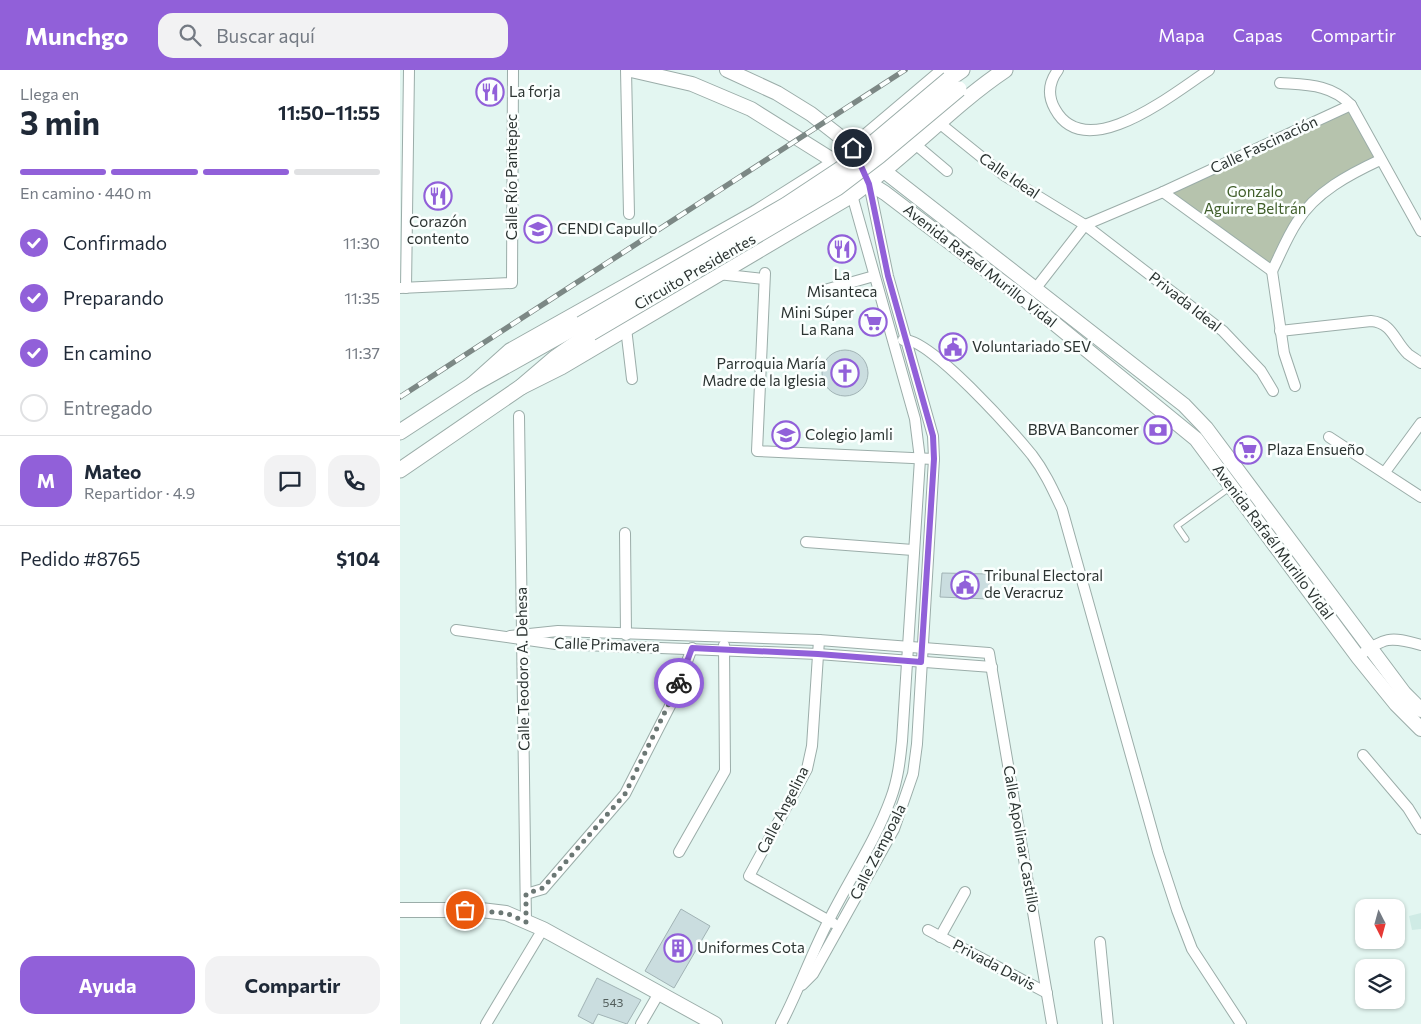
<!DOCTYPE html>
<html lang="es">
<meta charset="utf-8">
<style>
body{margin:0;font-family:Commissioner,sans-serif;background:#f2f2f3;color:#1f2937;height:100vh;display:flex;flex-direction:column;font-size:19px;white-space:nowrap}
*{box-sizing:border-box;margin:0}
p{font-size:16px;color:#747a83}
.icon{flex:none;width:28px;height:28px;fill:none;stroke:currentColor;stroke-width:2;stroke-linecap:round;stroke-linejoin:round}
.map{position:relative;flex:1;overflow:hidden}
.panel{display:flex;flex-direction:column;background:#fff;width:400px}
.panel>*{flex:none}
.needle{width:32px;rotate:174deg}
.fabs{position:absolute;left:955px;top:829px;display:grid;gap:10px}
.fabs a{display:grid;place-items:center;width:50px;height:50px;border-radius:10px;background:#fff;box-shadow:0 1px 4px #0004;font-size:25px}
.pin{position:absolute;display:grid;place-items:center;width:42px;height:42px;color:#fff;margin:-21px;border:2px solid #fff;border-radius:50%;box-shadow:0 1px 5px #0007}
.courier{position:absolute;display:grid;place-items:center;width:50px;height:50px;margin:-25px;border:4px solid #9160d9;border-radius:50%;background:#fff;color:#222;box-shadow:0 1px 6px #0007}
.head em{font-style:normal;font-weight:700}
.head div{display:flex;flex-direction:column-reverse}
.head{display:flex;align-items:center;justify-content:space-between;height:85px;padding:0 20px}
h1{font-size:32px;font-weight:700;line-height:38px}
.bar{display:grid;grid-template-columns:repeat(4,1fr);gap:8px 5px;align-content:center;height:60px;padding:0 20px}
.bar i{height:6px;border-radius:4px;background:#e0e1e3}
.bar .on{background:#9160d9}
.bar p{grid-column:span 4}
.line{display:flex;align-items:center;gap:12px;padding:0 20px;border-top:1px solid #e0e1e3}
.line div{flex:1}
.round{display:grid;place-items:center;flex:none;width:52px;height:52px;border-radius:15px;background:#f2f2f3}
ol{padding:0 20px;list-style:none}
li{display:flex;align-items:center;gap:15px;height:55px}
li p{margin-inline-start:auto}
li .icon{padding:5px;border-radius:50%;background:#9160d9;color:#fff;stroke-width:4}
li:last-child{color:#747a83}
li i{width:28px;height:28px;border:2px solid #e0e1e3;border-radius:50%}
.button{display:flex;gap:10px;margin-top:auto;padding:10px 20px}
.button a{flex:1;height:58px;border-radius:15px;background:#9160d9;color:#fff;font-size:20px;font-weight:700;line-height:58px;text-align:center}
.button a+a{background:#f2f2f3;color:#1f2937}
header{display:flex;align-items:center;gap:30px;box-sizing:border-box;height:70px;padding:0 25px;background:#9160d9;color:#fff}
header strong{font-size:24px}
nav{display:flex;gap:28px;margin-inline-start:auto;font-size:18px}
.search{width:350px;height:45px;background:#f2f2f3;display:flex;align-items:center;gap:12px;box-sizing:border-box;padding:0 18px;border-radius:15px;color:#747a83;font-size:19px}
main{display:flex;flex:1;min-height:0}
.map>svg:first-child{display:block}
.built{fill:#cfebe5}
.green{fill:#b6c3ad}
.building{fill:#cadddf;stroke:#a1b3b5}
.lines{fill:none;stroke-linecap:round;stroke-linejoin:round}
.lane-casing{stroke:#9bada9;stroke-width:7}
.street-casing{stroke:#9bada9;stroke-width:12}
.secondary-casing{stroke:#9bada9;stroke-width:16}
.primary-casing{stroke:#9bada9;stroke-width:17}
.lane{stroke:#fff;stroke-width:5}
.street{stroke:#fff;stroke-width:10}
.secondary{stroke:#fff;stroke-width:14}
.primary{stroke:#fff;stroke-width:15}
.rail-casing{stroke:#7c8885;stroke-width:5.5}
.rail{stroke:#fbfffe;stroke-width:4;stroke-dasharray:11;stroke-linecap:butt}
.primary-bridge-casing{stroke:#9bada9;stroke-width:17;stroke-linecap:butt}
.primary-bridge{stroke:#fff;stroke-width:15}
.done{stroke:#6b7774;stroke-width:5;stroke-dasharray:0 9}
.route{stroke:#9160d9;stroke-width:6}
.labels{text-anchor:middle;stroke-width:5;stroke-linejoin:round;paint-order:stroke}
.number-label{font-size:12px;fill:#535e5c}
.poi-label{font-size:15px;fill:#2b3331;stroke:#fbfffe;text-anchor:start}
.street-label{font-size:15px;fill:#2b3331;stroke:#fbfffe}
.park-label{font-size:15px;fill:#405e2a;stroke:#fbfffe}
</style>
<header>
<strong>Munchgo</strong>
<div class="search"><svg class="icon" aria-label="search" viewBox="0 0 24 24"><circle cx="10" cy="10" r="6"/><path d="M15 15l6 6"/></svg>Buscar aquí</div>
<nav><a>Mapa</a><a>Capas</a><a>Compartir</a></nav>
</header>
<main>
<section class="panel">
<div class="head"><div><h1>3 min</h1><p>Llega en</p></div><em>11:50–11:55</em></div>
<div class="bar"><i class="on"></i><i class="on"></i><i class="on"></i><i></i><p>En camino · 440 m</p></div>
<ol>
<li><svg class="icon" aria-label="check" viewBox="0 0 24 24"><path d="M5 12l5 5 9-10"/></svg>Confirmado<p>11:30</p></li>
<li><svg class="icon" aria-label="check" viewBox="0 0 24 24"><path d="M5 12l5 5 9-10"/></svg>Preparando<p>11:35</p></li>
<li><svg class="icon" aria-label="check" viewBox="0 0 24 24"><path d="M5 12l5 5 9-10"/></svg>En camino<p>11:37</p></li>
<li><i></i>Entregado</li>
</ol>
<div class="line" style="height:90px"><b class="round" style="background:#9160d9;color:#fff">M</b><div><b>Mateo</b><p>Repartidor · 4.9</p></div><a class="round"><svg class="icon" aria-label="chat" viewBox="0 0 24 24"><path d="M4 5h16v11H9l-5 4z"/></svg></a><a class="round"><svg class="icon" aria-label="phone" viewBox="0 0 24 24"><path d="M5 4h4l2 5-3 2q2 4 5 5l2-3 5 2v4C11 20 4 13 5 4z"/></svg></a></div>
<div class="line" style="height:65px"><div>Pedido #8765</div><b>$104</b></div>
<div class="button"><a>Ayuda</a><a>Compartir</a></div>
</section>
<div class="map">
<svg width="1021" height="954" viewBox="0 0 1021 954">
<rect width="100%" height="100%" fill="#e3f6f1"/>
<polygon class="built" points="1021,843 1021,859 1012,860 1009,846"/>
<polygon class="green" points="951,35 980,90 921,125 897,151 872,201 763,122"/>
<g class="building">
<circle cx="445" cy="303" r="23"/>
<polygon points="542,503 590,504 588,529 540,527"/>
<polygon points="281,839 310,856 274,918 245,901"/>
<polygon points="197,908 241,930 227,954 198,944 193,954 178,946"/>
</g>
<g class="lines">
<g class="lane-casing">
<polyline id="lane" points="786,469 777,456 831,417"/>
</g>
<g class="street-casing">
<g id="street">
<polyline points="226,0 229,144"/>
<path d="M658 0C649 12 647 25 655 39 686 96 775 22 809 0"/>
<path d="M880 13C907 15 931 14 951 35L1021 161"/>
<polyline points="538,52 605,106 685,155 823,261 861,301 873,321"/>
<polyline points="515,74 547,101"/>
<polyline points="763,122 872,201"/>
<path d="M872 201C880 185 887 167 897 152 915 122 950 104 980 90"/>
<polyline points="872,201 884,283 895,316"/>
<polyline points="365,203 357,381 534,389"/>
<polyline points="318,204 364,209"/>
<polyline points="0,218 112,213 113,0"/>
<polyline points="6,218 9,0"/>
<polyline points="636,218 685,155 763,122 951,35"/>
<polyline points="421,221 474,206"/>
<polyline points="226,258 232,309"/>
<path d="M880 261 971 251C993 253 994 271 1008 284 1012 287 1017 290 1021 293"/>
<path d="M503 270C529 266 614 363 632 385 645 402 653 420 662 439L758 782 777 840 792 879 841 954"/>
<polyline points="119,346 126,852"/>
<polyline points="929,367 1021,427"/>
<polyline points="985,402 1021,353"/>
<polyline points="225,463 226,565"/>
<polyline points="406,472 513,480"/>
<polyline points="56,560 156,574 418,584 592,597"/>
<polyline points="110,566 158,561 419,570 589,583 652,954"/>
<polyline points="419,570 412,676 407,699 349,806 433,853"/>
<path d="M958 587C984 567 990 566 1021 575"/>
<polyline points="963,685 1008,738 1021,759"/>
<polyline points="279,782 325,701 324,575"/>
<polyline points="126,824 143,819 225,724 272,632 292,578"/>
<polyline points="528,860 647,923"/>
<polyline points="540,867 565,822"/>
<polyline points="700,872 708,954"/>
<polyline points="402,915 413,904 494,759 513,704 517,674 534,389 533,366 488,206 469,114"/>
<polyline points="86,954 143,859"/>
<polyline points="241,954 259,923"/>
<path d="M381 954C399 920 411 884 429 850 449 810 476 770 491 728 498 709 500 690 502 671L520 389 515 349 452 125"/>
</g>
</g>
<g class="secondary-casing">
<g id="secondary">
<polyline points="231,0 292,14 351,39 485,123 627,231 796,369 958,587 996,634 1021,659"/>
<polyline points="327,0 377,23 411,44 784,335 806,358 1004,623 1021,640"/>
<polyline points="0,840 81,840 106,843 143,859 315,954"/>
</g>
</g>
<g class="primary-casing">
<g id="primary">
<polyline points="549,9 562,0"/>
<polyline points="72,315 110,281 356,143 435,93 545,0"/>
<path d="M121 317 161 297 452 125C506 87 550 37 605 0"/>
<polyline points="0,362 72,315 181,254"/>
<polyline points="0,400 121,317 155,288 191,263"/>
</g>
</g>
<use href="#lane" class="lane"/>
<use href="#street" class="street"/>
<use href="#secondary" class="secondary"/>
<use href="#primary" class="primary"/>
<g class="rail-casing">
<polyline id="rail" points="0,327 505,0"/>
</g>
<use href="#rail" class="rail"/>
<g class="primary-bridge-casing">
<g id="primary-bridge">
<polyline points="181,254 386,135 448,94 549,9"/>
<polyline points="191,263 437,118 479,86 559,19"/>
</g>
</g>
<use href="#primary-bridge" class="primary-bridge"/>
</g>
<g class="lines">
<polyline class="done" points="65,840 106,843 126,852 126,824 143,818 225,724 279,613"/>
<polyline class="route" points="279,613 292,578 418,584 521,592 534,389 533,366 488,206 469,114 453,78"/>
</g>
<defs>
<g id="restaurant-ring" transform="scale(1.4375)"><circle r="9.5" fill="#fbfffe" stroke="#9160d9" stroke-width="1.5"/><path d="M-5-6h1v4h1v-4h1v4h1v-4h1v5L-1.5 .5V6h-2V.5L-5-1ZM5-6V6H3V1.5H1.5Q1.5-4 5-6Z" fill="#9160d9"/></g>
<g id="school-ring" transform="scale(1.4375)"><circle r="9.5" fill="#fbfffe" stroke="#9160d9" stroke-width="1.5"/><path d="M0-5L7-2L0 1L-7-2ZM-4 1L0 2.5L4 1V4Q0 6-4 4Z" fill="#9160d9"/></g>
<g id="supermarket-ring" transform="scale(1.4375)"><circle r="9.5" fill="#fbfffe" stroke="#9160d9" stroke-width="1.5"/><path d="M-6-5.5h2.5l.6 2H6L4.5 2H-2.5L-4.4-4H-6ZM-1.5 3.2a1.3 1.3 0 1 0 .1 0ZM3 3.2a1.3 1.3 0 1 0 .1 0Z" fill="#9160d9"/></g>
<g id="civic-ring" transform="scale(1.4375)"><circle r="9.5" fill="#fbfffe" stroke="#9160d9" stroke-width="1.5"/><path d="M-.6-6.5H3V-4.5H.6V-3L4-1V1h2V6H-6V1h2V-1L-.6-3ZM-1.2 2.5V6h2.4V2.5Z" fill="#9160d9"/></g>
<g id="church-ring" transform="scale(1.4375)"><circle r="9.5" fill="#fbfffe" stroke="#9160d9" stroke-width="1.5"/><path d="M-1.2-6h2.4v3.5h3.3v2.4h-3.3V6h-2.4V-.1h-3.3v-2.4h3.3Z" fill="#9160d9"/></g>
<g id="bank-ring" transform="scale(1.4375)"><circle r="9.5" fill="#fbfffe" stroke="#9160d9" stroke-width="1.5"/><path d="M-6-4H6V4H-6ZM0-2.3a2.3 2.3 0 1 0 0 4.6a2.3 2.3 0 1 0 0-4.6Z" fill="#9160d9"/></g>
<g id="building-ring" transform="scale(1.4375)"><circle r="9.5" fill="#fbfffe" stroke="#9160d9" stroke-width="1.5"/><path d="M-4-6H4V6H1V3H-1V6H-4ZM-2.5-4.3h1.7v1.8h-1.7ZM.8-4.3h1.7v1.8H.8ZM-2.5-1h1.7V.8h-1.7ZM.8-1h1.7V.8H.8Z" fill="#9160d9"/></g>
</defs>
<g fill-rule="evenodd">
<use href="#restaurant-ring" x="90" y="22"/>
<use href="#restaurant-ring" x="38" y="126"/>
<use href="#school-ring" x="138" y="159"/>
<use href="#restaurant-ring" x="442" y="179"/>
<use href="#supermarket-ring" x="473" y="252"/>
<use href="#civic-ring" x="553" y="277"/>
<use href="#church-ring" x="445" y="303"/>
<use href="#bank-ring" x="758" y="360"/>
<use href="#school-ring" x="386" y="365"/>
<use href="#supermarket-ring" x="848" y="380"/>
<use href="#civic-ring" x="565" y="515"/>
<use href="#building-ring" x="278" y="878"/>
</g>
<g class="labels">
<g class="number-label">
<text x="213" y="937">543</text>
</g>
<g class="poi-label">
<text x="109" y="27">La forja</text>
<text x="38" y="157" text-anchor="middle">Corazón<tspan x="38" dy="17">contento</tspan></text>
<text x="157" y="164">CENDI Capullo</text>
<text x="442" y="210" text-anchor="middle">La<tspan x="442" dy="17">Misanteca</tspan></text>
<text x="454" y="248" text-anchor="end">Mini Súper<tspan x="454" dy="17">La Rana</tspan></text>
<text x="572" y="282">Voluntariado SEV</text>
<text x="426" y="299" text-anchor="end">Parroquia María<tspan x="426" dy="17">Madre de la Iglesia</tspan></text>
<text x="739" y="365" text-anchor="end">BBVA Bancomer</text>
<text x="405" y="370">Colegio Jamli</text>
<text x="867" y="385">Plaza Ensueño</text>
<text x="584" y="511">Tribunal Electoral<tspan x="584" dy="17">de Veracruz</tspan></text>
<text x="297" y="883">Uniformes Cota</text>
</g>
<g class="street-label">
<text transform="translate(864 75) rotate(-25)" y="5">Calle Fascinación</text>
<text transform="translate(609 106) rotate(34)" y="5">Calle Ideal</text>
<text transform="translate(112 107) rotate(-90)" y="5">Calle Río Pantepec</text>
<text transform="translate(580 196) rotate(38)" y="5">Avenida Rafaél Murillo Vidal</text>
<text transform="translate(295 202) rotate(-30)" y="5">Circuito Presidentes</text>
<text transform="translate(785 232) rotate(38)" y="5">Privada Ideal</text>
<text transform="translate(873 472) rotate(53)" y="5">Avenida Rafaél Murillo Vidal</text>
<text transform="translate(207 575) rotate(2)" y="5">Calle Primavera</text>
<text transform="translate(123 599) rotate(-91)" y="5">Calle Teodoro A. Dehesa</text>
<text transform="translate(383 740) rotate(-63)" y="5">Calle Angelina</text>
<text transform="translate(621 769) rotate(80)" y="5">Calle Apolinar Castillo</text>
<text transform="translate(478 782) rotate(-63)" y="5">Calle Zempoala</text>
<text transform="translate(594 895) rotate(28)" y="5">Privada Davis</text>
</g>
<g class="park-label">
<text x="855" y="127">Gonzalo<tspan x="855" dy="17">Aguirre Beltrán</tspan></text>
</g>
</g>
</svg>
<div class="fabs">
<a><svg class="needle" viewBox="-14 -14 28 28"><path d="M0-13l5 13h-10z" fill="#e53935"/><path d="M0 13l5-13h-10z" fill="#747a83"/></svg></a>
<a><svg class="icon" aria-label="layers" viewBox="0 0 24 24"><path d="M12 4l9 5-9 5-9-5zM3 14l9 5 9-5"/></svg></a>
</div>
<div class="pin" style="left:65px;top:840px;background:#ea580c"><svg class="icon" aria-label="bag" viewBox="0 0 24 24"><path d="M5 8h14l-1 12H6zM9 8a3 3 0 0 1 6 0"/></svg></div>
<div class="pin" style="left:453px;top:78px;background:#1f2937"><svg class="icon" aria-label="home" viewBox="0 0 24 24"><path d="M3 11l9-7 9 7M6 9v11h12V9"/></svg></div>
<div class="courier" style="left:279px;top:613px"><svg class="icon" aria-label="bike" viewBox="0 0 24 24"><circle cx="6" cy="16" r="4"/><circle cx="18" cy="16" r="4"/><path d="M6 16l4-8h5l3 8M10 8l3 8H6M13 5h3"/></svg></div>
</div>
</main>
